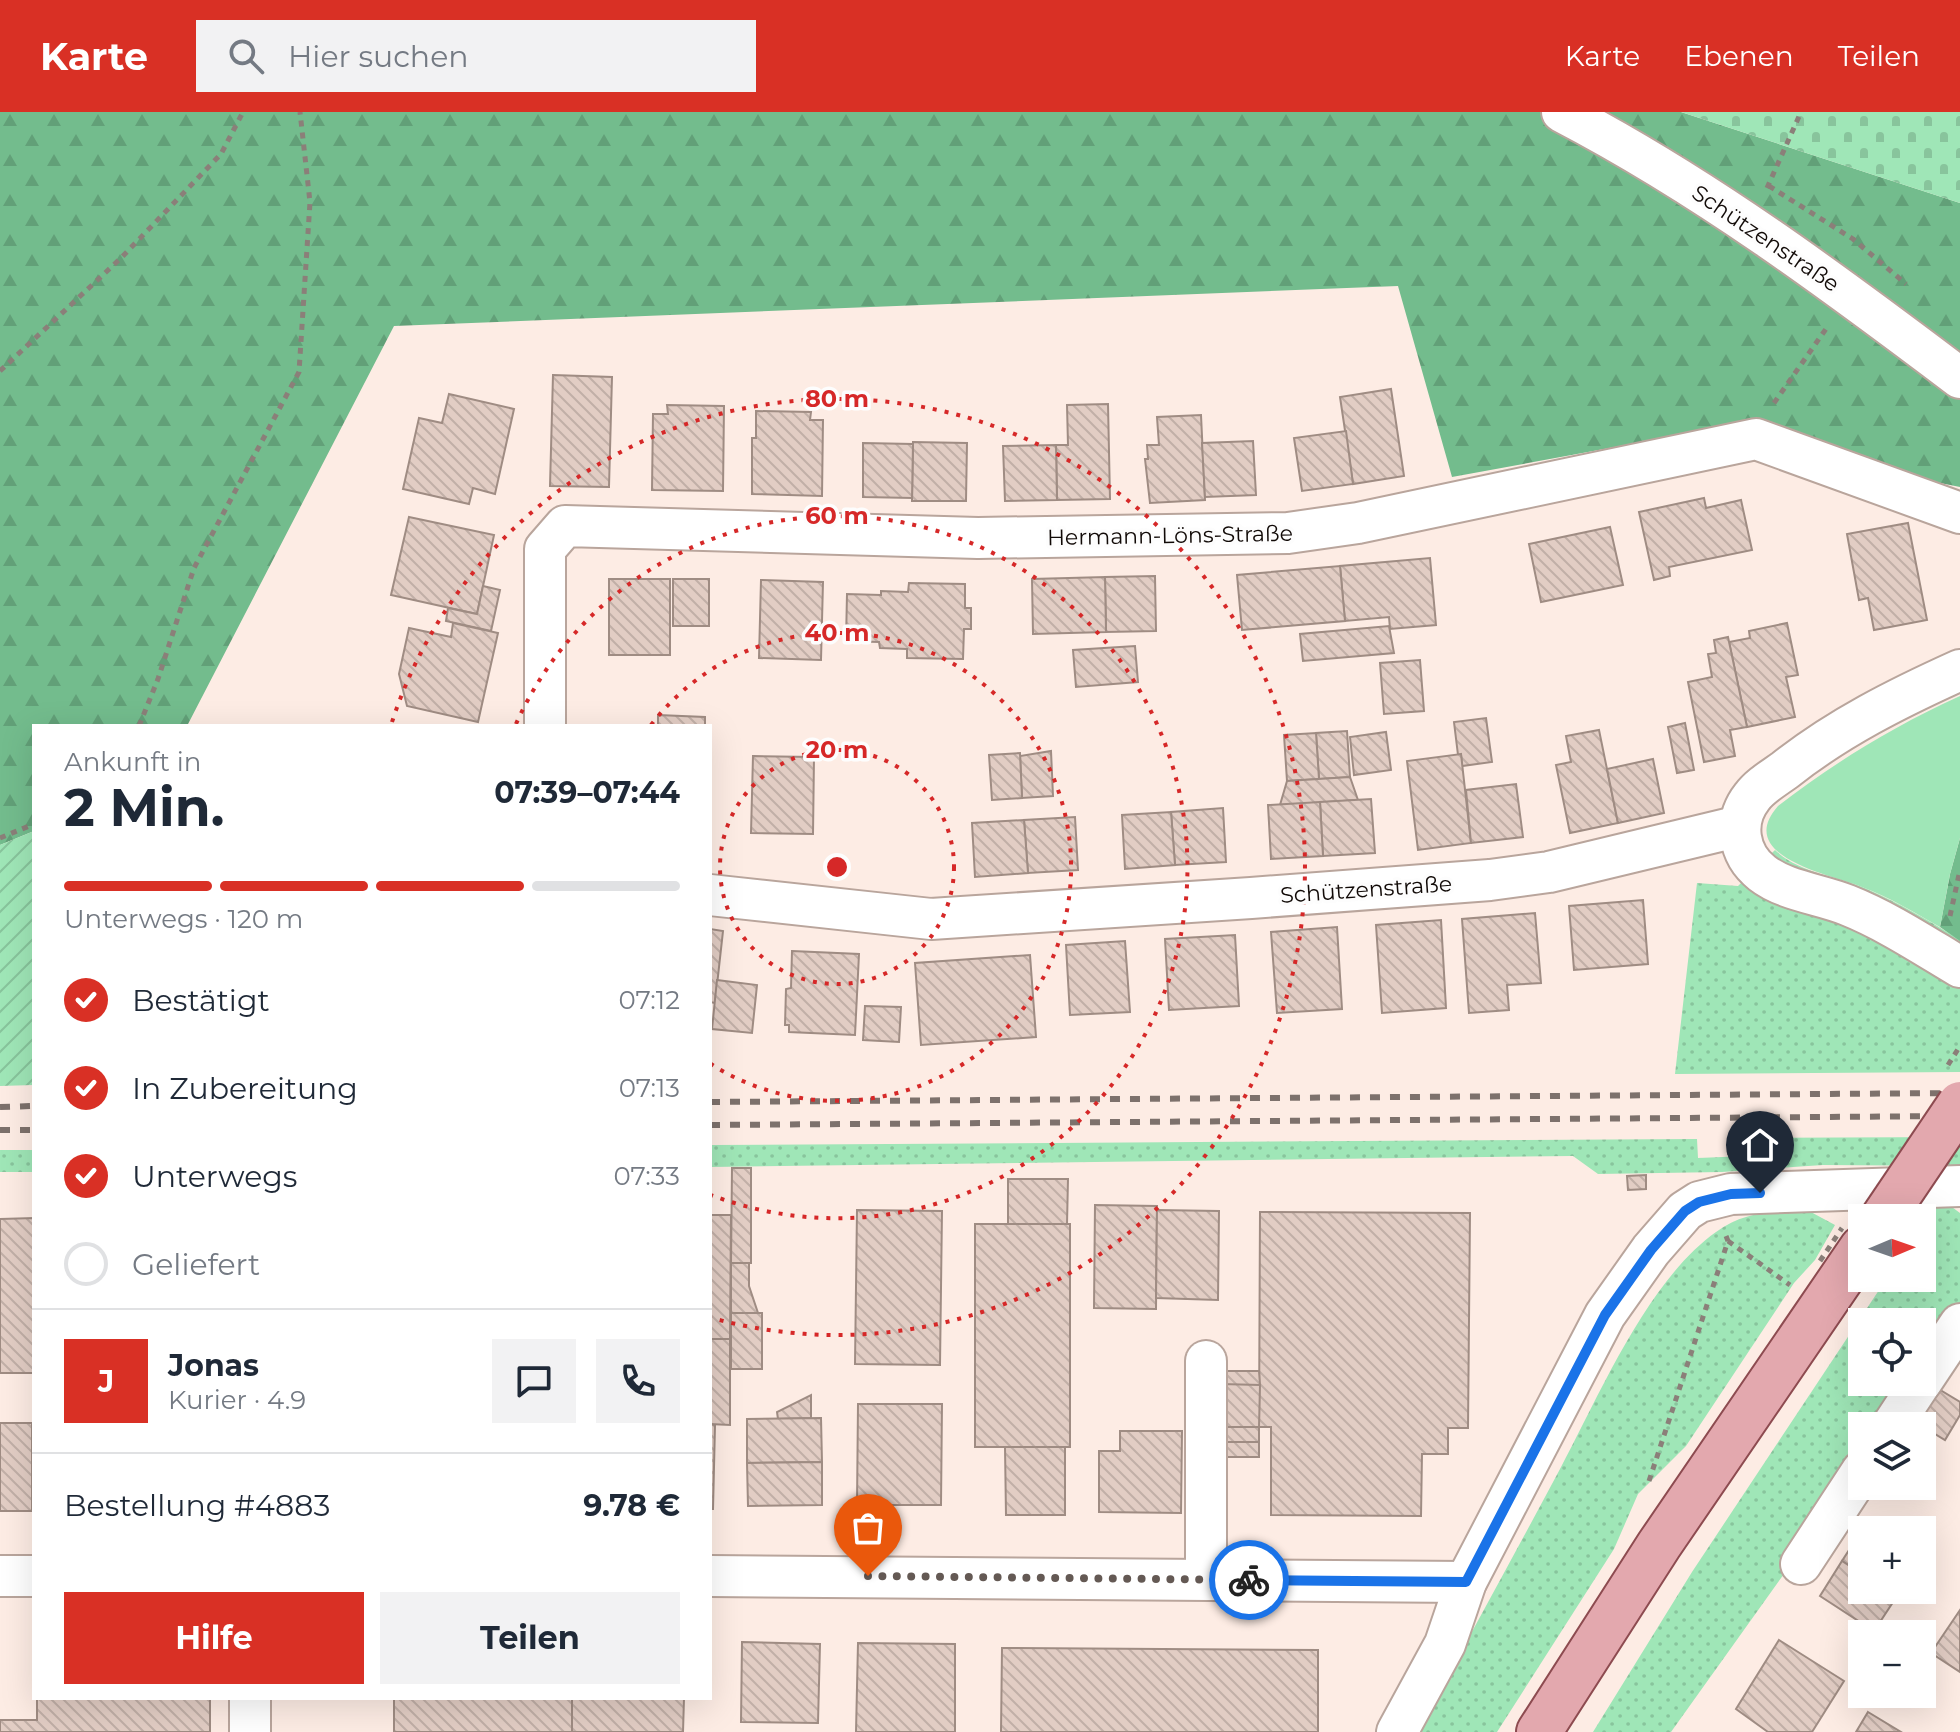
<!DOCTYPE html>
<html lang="de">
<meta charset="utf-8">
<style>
body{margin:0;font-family:Montserrat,sans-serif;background:#f2f2f3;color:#1f2937;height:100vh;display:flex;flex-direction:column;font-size:30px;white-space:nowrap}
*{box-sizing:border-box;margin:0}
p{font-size:26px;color:#747a83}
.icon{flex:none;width:44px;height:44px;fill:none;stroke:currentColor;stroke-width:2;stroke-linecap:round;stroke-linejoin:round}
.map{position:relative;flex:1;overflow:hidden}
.panel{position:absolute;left:32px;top:612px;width:680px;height:976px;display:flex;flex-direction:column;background:#fff;border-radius:0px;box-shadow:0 8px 32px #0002}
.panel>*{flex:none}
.needle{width:52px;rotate:88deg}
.fabs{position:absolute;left:1848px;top:1092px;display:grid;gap:16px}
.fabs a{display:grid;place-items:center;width:88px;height:88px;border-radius:0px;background:#fff;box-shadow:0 8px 32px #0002;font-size:40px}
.pin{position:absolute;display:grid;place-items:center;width:68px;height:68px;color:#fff;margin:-82px -34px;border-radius:50% 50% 50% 0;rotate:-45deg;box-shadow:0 0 8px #0007}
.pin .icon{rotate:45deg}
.courier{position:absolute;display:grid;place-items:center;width:80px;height:80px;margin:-40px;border:6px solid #1a73e8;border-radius:50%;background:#fff;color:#222;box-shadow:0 2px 10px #0007}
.head em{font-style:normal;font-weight:700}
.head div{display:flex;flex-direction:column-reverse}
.head{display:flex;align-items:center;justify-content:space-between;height:136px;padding:0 32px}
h1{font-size:52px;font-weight:700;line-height:60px}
.bar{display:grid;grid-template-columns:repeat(4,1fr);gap:12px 8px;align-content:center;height:96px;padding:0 32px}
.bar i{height:10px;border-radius:6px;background:#e0e1e3}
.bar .selected{background:#d93025}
.bar p{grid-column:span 4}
.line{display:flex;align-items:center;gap:20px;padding:0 32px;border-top:2px solid #e0e1e3}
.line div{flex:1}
.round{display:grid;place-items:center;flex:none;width:84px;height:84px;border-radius:0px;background:#f2f2f3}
ol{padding:0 32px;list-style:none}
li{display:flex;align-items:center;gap:24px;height:88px}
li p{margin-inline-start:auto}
li .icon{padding:8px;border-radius:50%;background:#d93025;color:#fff;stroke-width:4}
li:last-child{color:#747a83}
li i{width:44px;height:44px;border:4px solid #e0e1e3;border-radius:50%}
.primary-button{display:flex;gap:16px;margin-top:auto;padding:16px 32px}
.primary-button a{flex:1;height:92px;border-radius:0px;background:#d93025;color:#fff;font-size:32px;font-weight:700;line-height:92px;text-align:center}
.primary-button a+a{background:#f2f2f3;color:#1f2937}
header{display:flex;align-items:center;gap:48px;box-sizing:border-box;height:112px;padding:0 40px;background:#d93025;color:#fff}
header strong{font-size:38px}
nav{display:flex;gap:44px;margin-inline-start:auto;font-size:28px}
.search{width:560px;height:72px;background:#f2f2f3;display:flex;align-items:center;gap:20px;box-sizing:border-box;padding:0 28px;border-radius:0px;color:#747a83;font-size:30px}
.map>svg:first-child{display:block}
.grass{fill:url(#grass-dots)}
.forest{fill:url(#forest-firs)}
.cemetery{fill:url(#cemetery-stones)}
.park{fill:#9fe6b7}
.garden{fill:url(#garden-furrows)}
.building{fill:url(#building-back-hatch);stroke:#9f8c83;stroke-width:2}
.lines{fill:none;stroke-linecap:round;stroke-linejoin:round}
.minor-casing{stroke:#b9a59c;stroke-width:44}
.major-casing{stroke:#8d4b50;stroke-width:48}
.path{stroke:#8b7f79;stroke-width:5;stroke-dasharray:6 6;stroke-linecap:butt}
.minor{stroke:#fff;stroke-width:40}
.major{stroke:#e3a8ae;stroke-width:44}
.rail{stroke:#7d716c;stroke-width:6;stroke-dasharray:10 10;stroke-linecap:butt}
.major-bridge-casing{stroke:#8d4b50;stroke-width:48;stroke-linecap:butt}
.path-bridge{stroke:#8b7f79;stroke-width:5;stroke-dasharray:6 6;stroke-linecap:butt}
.major-bridge{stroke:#e3a8ae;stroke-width:44}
.done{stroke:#645954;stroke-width:8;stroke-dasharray:0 14.4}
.route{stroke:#1a73e8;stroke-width:10}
.ring{fill:none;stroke:#d62828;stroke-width:4;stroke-dasharray:4 8}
.labels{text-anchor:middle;stroke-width:7;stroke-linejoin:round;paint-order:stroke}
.street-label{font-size:22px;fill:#110a07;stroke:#fdfdfd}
.centre{fill:#d62828;stroke:#fdfdfd;stroke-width:4}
.ring-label{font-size:24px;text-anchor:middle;font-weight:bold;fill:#d62828;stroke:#fdfdfd;stroke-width:7;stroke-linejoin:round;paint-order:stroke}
</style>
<header>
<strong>Karte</strong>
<div class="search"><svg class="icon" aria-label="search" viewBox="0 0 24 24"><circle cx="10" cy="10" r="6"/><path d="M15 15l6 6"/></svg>Hier suchen</div>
<nav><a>Karte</a><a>Ebenen</a><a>Teilen</a></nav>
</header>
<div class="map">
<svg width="1960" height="1620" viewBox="0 0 1960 1620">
<defs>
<pattern id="grass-dots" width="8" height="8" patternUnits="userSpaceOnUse" patternTransform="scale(2)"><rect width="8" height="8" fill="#9fe6b7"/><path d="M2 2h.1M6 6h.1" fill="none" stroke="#88c49c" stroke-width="1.8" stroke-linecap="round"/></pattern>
<pattern id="forest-firs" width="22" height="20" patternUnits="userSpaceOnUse" patternTransform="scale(2)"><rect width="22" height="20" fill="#73bc8d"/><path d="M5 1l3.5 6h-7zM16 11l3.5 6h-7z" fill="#62a078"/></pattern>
<pattern id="cemetery-stones" width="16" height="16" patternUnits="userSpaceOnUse" patternTransform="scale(2)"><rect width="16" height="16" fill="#9fe6b7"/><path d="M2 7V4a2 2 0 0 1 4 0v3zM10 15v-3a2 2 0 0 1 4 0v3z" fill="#88c49c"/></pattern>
<pattern id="garden-furrows" width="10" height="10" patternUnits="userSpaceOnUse" patternTransform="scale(2)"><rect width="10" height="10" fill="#9fe6b7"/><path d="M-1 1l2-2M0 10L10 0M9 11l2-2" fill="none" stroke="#88c49c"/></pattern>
<pattern id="building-back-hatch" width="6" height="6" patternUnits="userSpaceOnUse" patternTransform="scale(2)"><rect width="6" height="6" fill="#e2cdc4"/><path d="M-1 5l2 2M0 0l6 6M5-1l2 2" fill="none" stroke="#c1afa7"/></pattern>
</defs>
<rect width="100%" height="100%" fill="#fdece4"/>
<g class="grass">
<path d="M1775 738C1799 761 1837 764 1867 777 1899 791 1930 809 1960 828V960L1675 962 1697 771 1738 774Z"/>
<polygon points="1960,1025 1960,1054 1823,1053 1722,1060 1598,1062 1573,1044 710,1055 710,1033 1697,1027 1698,1046 1747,1044 1747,1026"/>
<rect x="0" y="1038" width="34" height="22"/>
<polygon points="1941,1087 1960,1101 1960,1193 1922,1251 1922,1210 1862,1210 1862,1270 1910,1270 1881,1314 1862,1314 1862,1343 1794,1448 1671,1620 1593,1620 1692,1460 1887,1166 1922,1166 1922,1114"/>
<path d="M1809 1099 1835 1113 1815 1148 1794 1171 1686 1334 1638 1382 1614 1437 1497 1620H1417C1465 1533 1513 1445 1560 1357 1599 1284 1647 1169 1716 1120 1744 1099 1775 1099 1809 1099Z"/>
</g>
<g class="forest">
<polygon points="0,0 1681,0 1960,91 1960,375 1691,321 1452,365 1398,174 394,214 187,614 34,614 34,719 0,733"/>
<polygon points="1960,726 1960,829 1940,815 1950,762"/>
</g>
<polygon class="cemetery" points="1681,0 1960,0 1960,91"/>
<path class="park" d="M1960 584V726L1950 762 1940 815C1915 801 1889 785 1862 775 1832 763 1733 745 1778 694 1837 649 1892 615 1960 584Z"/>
<polygon class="garden" points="34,719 34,973 0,974 0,733"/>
<g class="building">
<polygon points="553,263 612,265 609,375 550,374"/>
<polygon points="1391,277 1404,364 1353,372 1340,285"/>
<polygon points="449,282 514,297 495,382 473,376 469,392 403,377 419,306 442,311"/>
<polygon points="1108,292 1110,387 1057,388 1056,333 1068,333 1067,293"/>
<polygon points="667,293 724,294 723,379 652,378 653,302 668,302"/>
<polygon points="756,299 811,300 810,308 823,308 822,384 752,382 752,326 756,326"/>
<polygon points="1201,303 1205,388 1150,391 1145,347 1148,347 1147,333 1159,333 1157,305"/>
<polygon points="1346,319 1353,372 1302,379 1294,326"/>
<polygon points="1253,329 1256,383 1205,385 1202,331"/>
<polygon points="913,330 967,331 966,389 912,389"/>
<polygon points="863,331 913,332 912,386 863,385"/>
<polygon points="1056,333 1057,388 1005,389 1003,334"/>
<polygon points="1704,386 1706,396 1741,388 1752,438 1669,455 1670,464 1654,468 1639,400"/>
<polygon points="409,405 494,423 477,502 391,483"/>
<polygon points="1908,411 1927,508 1874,518 1868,486 1859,488 1847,422"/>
<polygon points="1610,415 1623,473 1541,490 1529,432"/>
<polygon points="1430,446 1436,513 1390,517 1389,505 1345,509 1340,454"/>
<polygon points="1340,454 1345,509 1242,518 1237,463"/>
<polygon points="1155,464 1156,519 1106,520 1105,465"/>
<polygon points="1105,465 1106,520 1033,522 1032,467"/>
<rect x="609" y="467" width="61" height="76"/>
<rect x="673" y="467" width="36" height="47"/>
<polygon points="761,468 823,470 821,548 759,546"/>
<polygon points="909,471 965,472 965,496 971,496 971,517 964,517 963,547 907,546 907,537 880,536 879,530 846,529 847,482 881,483 881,479 908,480"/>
<polygon points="483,474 500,478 491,519 446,509 448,496 477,502"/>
<polygon points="453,511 498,521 478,610 407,594 399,562 409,516 451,525"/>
<polygon points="1787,511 1798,563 1786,565 1795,605 1747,615 1729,530 1750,526 1749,519"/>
<polygon points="1389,514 1394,541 1303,549 1300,522"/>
<polygon points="1728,525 1747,615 1730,618 1735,644 1704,650 1688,570 1712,565 1708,542 1716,541 1714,528"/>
<polygon points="1135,534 1138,570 1076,575 1073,538"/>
<polygon points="1420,548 1424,599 1384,602 1380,551"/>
<polygon points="658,603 705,605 705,614 658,614"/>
<polygon points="1486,606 1492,650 1462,654 1461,642 1458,643 1454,610"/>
<polygon points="1685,611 1694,658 1677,661 1668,615"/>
<polygon points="1599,618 1618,711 1570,721 1556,653 1571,650 1566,624"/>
<polygon points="1347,619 1350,665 1319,667 1316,621"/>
<polygon points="1386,620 1391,658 1354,663 1350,625"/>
<polygon points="1316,621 1319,667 1287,669 1284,623"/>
<polygon points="1051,639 1053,684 1022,686 1020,644"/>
<polygon points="1020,641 1022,686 992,688 989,643"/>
<polygon points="1461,642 1471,731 1418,738 1407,649"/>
<polygon points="753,644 814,645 813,722 751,721"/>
<polygon points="1653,647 1664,701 1618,711 1607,657"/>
<polygon points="1350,665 1358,688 1280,693 1287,669"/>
<polygon points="1516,672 1523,725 1471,731 1466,678"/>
<polygon points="1371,687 1375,741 1323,744 1320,690"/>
<polygon points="1320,690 1323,744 1271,747 1268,693"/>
<polygon points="1223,696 1226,750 1175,753 1171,700"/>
<polygon points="1171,700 1175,753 1125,757 1122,703"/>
<polygon points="1075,705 1078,758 1028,761 1024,708"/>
<polygon points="1024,708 1028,761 975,765 972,711"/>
<polygon points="1643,788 1648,852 1574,858 1569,794"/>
<polygon points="1535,801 1541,871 1507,873 1509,898 1469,901 1462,807"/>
<polygon points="1441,808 1446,896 1382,901 1376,813"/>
<polygon points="1337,815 1342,897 1277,901 1271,820"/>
<polygon points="710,817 723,819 715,891 710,890"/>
<polygon points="1235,823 1239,894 1169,898 1165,827"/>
<polygon points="1125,829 1130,900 1070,903 1066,833"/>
<polygon points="792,839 859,842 855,923 789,920 789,913 785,913 786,877 791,876"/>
<polygon points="1030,843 1036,925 921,933 915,851"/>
<polygon points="717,868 757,873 752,921 712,917"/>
<polygon points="865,894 901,895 899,930 863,928"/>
<rect x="1728" y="1032" width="16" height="10"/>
<polygon points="732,1056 751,1056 751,1151 731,1151"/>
<polygon points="1646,1063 1646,1077 1628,1078 1627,1064"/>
<polygon points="1008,1067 1068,1067 1067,1112 1008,1112"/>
<polygon points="1095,1093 1157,1094 1156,1197 1094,1196"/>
<polygon points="857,1098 942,1099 940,1253 855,1252"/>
<polygon points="1157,1098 1219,1099 1218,1188 1156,1186"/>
<polygon points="1260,1100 1470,1101 1468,1316 1448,1316 1448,1342 1422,1342 1421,1404 1271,1403 1271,1315 1259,1315"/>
<polygon points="710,1103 731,1103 730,1227 710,1227"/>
<polygon points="34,1106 34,1261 0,1261 0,1107"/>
<rect x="975" y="1112" width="95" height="223"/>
<polygon points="731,1151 749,1151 749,1174 758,1201 731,1201"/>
<rect x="731" y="1201" width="31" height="56"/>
<polygon points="710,1227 730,1227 730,1313 710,1312"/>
<polygon points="1225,1259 1259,1259 1260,1273 1224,1273"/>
<polygon points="1221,1272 1260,1273 1259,1315 1220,1315"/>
<polygon points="1932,1273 1960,1290 1960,1303 1945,1328 1912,1308"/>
<polygon points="811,1283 811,1306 778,1307 777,1300"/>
<polygon points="858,1292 942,1292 941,1393 857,1393"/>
<polygon points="821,1306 822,1350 747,1351 747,1307"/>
<rect x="0" y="1311" width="32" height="88"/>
<polygon points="710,1312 715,1313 713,1397 710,1397"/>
<polygon points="1227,1315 1259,1315 1259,1330 1226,1330"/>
<polygon points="1120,1319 1182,1319 1181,1401 1099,1400 1099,1339 1120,1339"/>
<polygon points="1226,1330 1259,1330 1259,1345 1227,1345"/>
<polygon points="1005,1335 1065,1335 1065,1403 1006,1403"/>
<polygon points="822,1350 822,1393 748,1394 747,1351"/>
<polygon points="1862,1418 1862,1462 1842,1449"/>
<polygon points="1842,1449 1862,1462 1862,1478 1887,1478 1897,1484 1874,1519 1820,1484"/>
<polygon points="1960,1498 1960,1560 1931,1541"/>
<polygon points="1779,1528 1844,1569 1812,1620 1768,1620 1736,1597"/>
<polygon points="742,1530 820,1532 818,1611 741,1610"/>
<polygon points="858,1531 955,1532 955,1620 856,1620"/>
<polygon points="1002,1536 1318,1538 1318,1620 1001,1620"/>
<polygon points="37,1586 210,1586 210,1620 0,1620 0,1608 37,1608"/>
<rect x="394" y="1586" width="178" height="34"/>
<polygon points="572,1586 684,1586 683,1620 572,1620"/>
<polygon points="1868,1600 1901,1620 1856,1620"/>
</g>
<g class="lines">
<g class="minor-casing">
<g id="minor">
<path d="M1562 0C1704 74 1833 170 1960 266"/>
<path d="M1960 558C1898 586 1838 616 1785 658 1774 666 1760 674 1752 685 1733 709 1738 742 1762 761 1785 779 1820 782 1847 793 1887 809 1923 833 1960 855"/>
<polyline points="545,614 545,437 565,414 978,426 1288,421 1358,411 1756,327 1960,401"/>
<polyline points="710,783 931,807 1251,786 1490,768 1549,760 1740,714"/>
<polyline points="1922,1269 1960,1212"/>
<polyline points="1892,1314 1921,1270"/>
<polyline points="1801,1452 1862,1359"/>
<polyline points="0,1464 34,1464"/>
<polyline points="710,1464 1466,1470"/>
<polyline points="1206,1467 1206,1249"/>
<polyline points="250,1620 250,1586"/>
<polyline points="1397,1620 1445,1532 1466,1470 1605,1203 1651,1138 1685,1099 1699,1090 1731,1082 1960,1074"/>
</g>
</g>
<g class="major-casing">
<polyline id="major" points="1539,1620 1659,1433 1862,1136"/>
</g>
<g class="path">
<polyline points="1769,74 1853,127 1906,172"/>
<polyline points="1767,76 1801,0"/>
<polyline points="0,259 121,146 221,42 243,0"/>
<polyline points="1774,291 1828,214"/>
<polyline points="139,614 158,567 194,456 299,260 310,90 300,0"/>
<polyline points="0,726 34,712"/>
<polyline points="1950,804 1960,758"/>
<polyline points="1728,1129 1790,1173"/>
<polyline points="1649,1369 1728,1129 1726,1124"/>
</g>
<use href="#minor" class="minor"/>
<use href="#major" class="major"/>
<g class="rail">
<polyline points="710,990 1960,981"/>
<polyline points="0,995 34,994"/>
<polyline points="710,1013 1960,1004"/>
<polyline points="0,1018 34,1018"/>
</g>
<g class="major-bridge-casing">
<polyline id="major-bridge" points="1883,1106 1960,992"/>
</g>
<g class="path-bridge">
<polyline points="1948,953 1960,934"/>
<polyline points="1820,1149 1842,1116"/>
</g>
<use href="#major-bridge" class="major-bridge"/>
</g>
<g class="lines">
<polyline class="done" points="868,1464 1249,1468"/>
<polyline class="route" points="1249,1468 1466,1470 1605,1203 1651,1138 1685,1099 1699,1090 1731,1082 1760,1081"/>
</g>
<g class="ring">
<circle cx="837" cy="755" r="117"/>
<path d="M651 613A234 234 0 1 1 711 952"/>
<path d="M516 612A351 351 0 1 1 711 1083"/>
<path d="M392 610A468 468 0 1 1 712 1206"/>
</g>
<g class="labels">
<g class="street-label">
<text transform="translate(1766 126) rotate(34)" y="8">Schützenstraße</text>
<text transform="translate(1170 423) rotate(-1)" y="8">Hermann-Löns-Straße</text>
<text transform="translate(1366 777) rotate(-4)" y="8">Schützenstraße</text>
</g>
</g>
<circle cx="837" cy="755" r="12" class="centre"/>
<g class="ring-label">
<text x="837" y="295">80 m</text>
<text x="837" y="412">60 m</text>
<text x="837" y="529">40 m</text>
<text x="837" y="646">20 m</text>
</g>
</svg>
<div class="fabs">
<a><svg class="needle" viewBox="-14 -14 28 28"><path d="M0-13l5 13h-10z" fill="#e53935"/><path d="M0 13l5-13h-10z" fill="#747a83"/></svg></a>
<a><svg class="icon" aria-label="locate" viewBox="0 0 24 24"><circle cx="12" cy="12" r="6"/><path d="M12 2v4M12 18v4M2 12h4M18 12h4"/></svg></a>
<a><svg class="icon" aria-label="layers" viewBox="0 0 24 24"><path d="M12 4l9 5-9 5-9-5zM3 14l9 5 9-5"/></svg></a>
<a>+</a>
<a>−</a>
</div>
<div class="pin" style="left:868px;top:1464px;background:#ea580c"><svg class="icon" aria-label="bag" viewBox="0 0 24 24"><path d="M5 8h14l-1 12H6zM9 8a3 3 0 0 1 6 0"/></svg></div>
<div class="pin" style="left:1760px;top:1081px;background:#1f2937"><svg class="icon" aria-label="home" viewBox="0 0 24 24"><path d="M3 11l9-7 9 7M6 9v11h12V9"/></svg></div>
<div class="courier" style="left:1249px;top:1468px"><svg class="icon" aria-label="bike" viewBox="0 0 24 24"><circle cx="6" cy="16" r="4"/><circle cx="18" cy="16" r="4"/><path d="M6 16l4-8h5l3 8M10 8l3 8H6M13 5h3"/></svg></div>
<section class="panel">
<div class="head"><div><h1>2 Min.</h1><p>Ankunft in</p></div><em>07:39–07:44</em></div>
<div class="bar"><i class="selected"></i><i class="selected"></i><i class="selected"></i><i></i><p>Unterwegs · 120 m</p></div>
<ol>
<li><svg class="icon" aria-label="check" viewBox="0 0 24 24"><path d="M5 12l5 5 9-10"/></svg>Bestätigt<p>07:12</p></li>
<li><svg class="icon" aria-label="check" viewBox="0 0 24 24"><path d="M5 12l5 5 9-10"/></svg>In Zubereitung<p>07:13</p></li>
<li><svg class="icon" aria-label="check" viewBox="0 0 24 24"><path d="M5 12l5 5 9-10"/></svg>Unterwegs<p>07:33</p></li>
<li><i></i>Geliefert</li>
</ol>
<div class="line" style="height:144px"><b class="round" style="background:#d93025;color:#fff">J</b><div><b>Jonas</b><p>Kurier · 4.9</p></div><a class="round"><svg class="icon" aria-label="chat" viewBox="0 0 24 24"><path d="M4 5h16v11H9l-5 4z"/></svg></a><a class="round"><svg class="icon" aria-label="phone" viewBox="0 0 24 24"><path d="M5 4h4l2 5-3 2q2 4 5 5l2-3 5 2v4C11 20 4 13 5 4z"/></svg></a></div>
<div class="line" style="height:104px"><div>Bestellung #4883</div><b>9.78 €</b></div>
<div class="primary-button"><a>Hilfe</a><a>Teilen</a></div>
</section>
</div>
